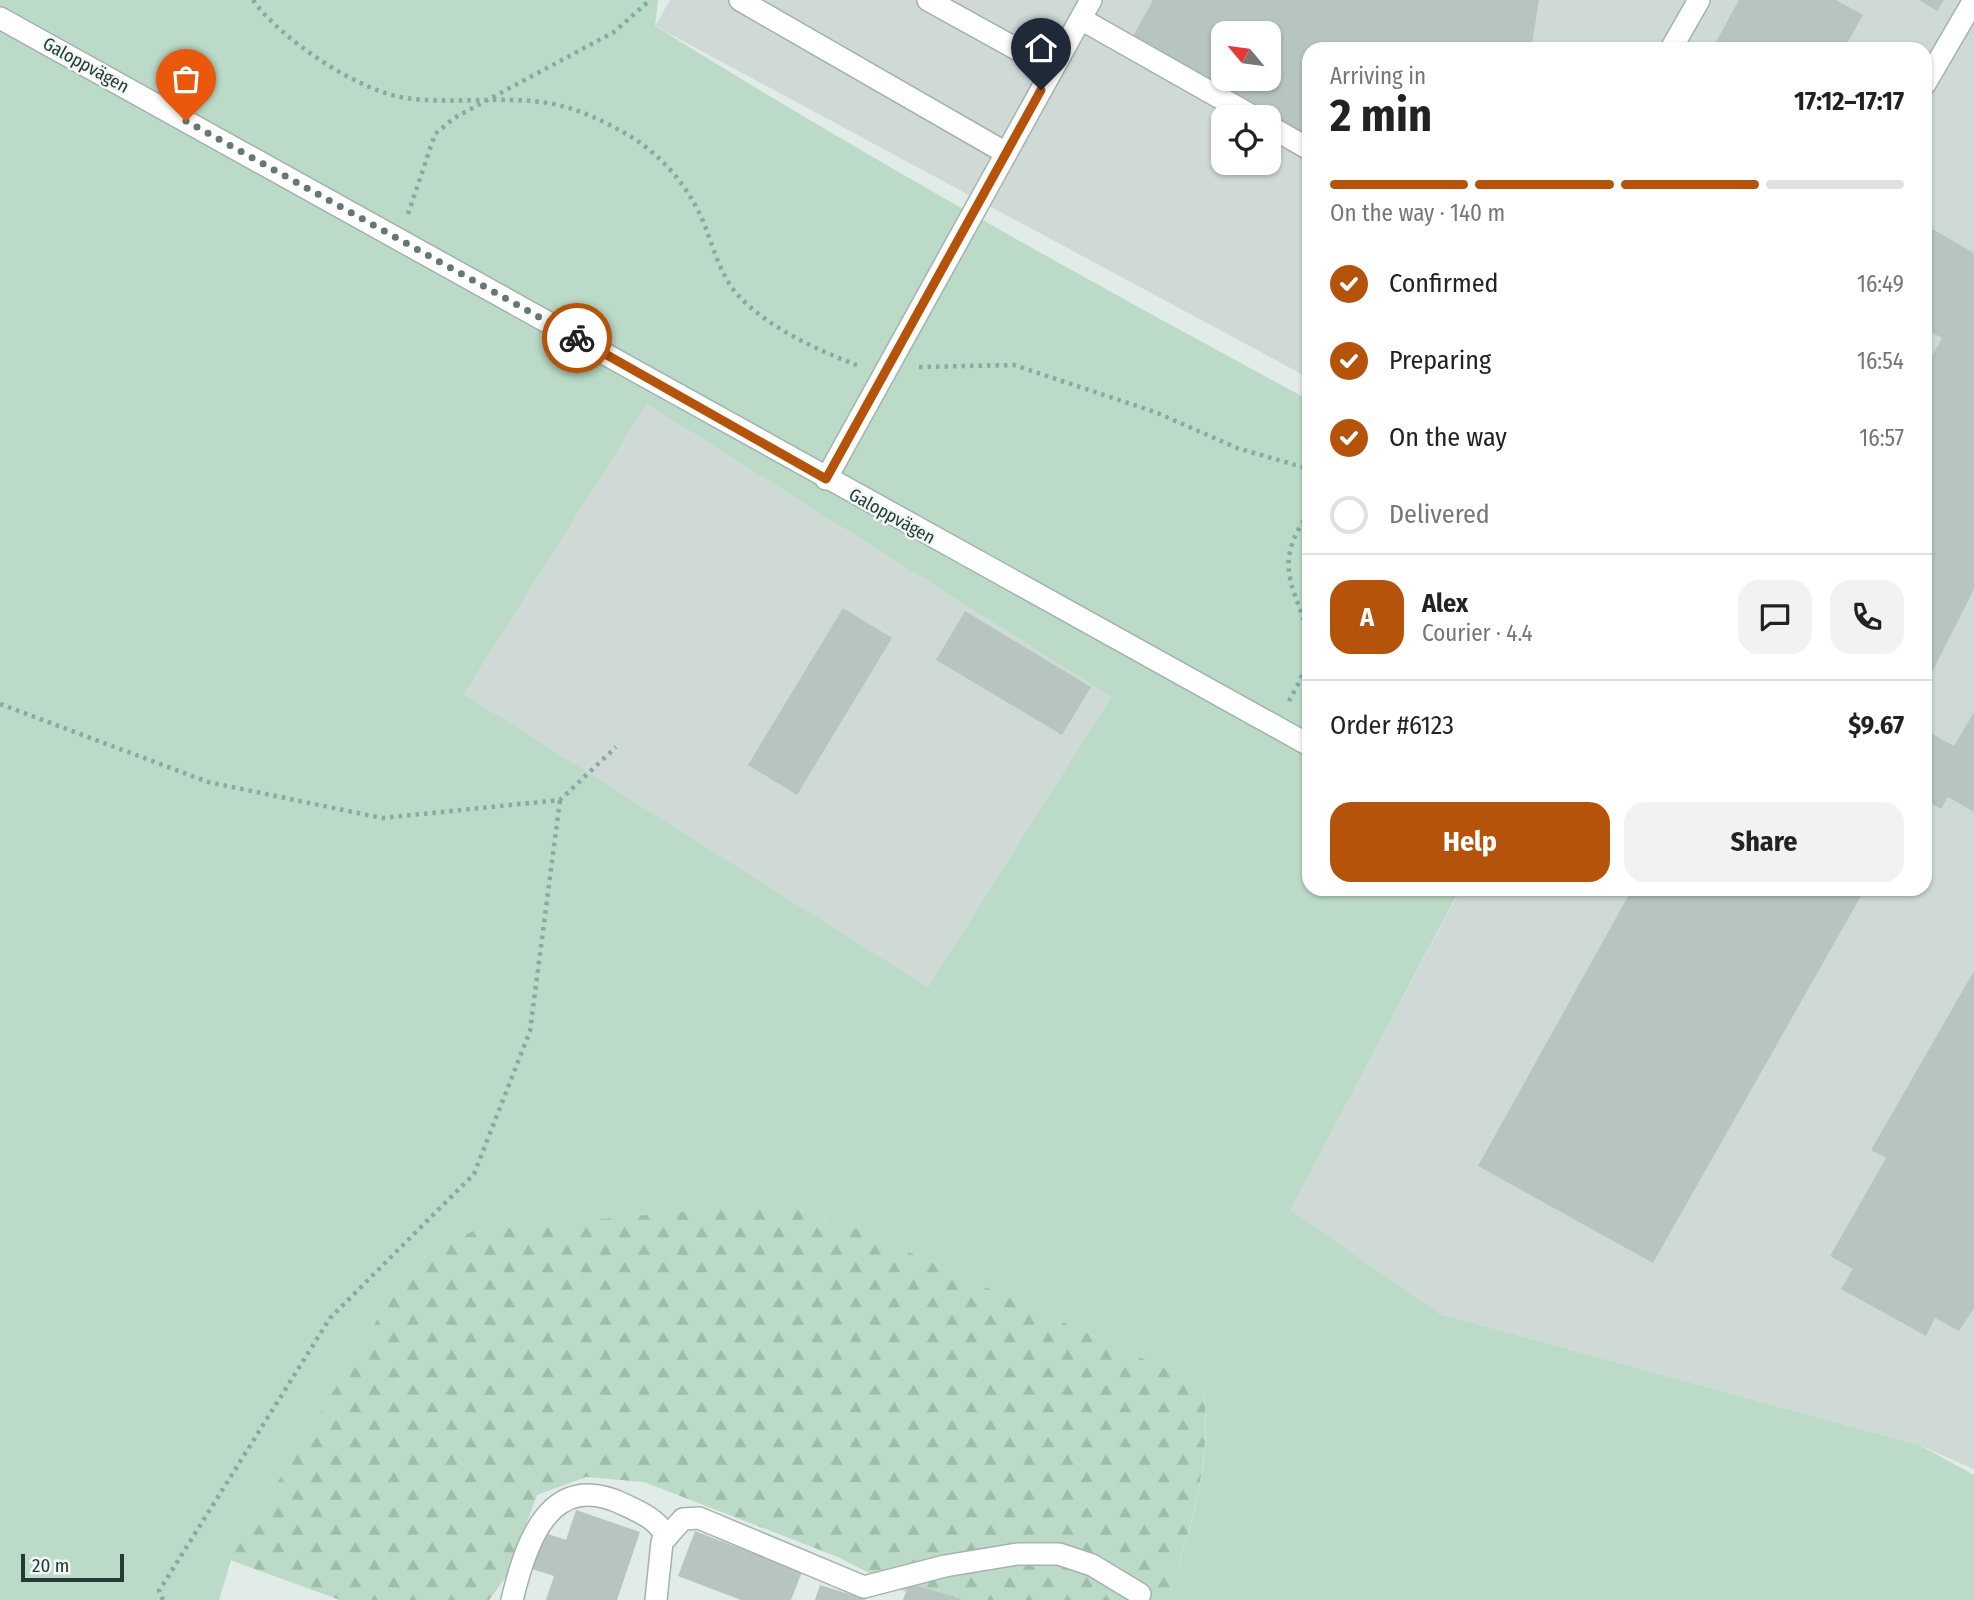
<!DOCTYPE html>
<meta charset="utf-8">
<style>
body{margin:0;font-family:"Fira Sans Condensed",sans-serif;background:#f2f2f2;color:#222;height:100vh;display:flex;flex-direction:column;font-size:26px;white-space:nowrap}
*{box-sizing:border-box;margin:0}
p{font-size:23px;color:#767676}
.icon{flex:none;width:38px;height:38px;fill:none;stroke:currentColor;stroke-width:2;stroke-linecap:round;stroke-linejoin:round}
.map{position:relative;flex:1;overflow:hidden}
.side{position:absolute;left:1302px;top:42px;width:630px;height:854px;display:flex;flex-direction:column;background:#fff;border-radius:21px;box-shadow:0 2px 5px #0004}
.side>*{flex:none}
.needle{width:46px;rotate:299deg}
.fabs{position:absolute;left:1211px;top:21px;display:grid;gap:14px}
.fabs a{display:grid;place-items:center;width:70px;height:70px;border-radius:14px;background:#fff;box-shadow:0 2px 5px #0004;font-size:35px}
.scale{position:absolute;left:21px;bottom:18px;width:103px;box-sizing:border-box;padding-left:7px;border:4px solid #233a37;border-top:0;font-size:19px;line-height:24px;white-space:nowrap;color:#233a37;-webkit-text-stroke:5px #f1f7f5;paint-order:stroke}
.pin{position:absolute;display:grid;place-items:center;width:60px;height:60px;color:#fff;margin:-72px -30px;border-radius:50% 50% 50% 0;rotate:-45deg;box-shadow:0 0 7px #0007}
.pin .icon{rotate:45deg}
.courier{position:absolute;display:grid;place-items:center;width:70px;height:70px;margin:-35px;border:5px solid #b45309;border-radius:50%;background:#fff;color:#222;box-shadow:0 2px 9px #0007}
.overview em{font-style:normal;font-weight:700}
.overview div{display:flex;flex-direction:column-reverse}
.overview{display:flex;align-items:center;justify-content:space-between;height:119px;padding:0 28px}
h1{font-size:46px;font-weight:700;line-height:52px}
.bar{display:grid;grid-template-columns:repeat(4,1fr);gap:10px 7px;align-content:center;height:84px;padding:0 28px}
.bar i{height:9px;border-radius:5px;background:#e0e0e0}
.bar .selected{background:#b45309}
.bar p{grid-column:span 4}
.line{display:flex;align-items:center;gap:18px;padding:0 28px;border-top:2px solid #e0e0e0}
.line div{flex:1}
.round{display:grid;place-items:center;flex:none;width:74px;height:74px;border-radius:21px;background:#f2f2f2}
ol{padding:0 28px;list-style:none}
li{display:flex;align-items:center;gap:21px;height:77px}
li p{margin-inline-start:auto}
li .icon{padding:7px;border-radius:50%;background:#b45309;color:#fff;stroke-width:4}
li:last-child{color:#767676}
li i{width:38px;height:38px;border:4px solid #e0e0e0;border-radius:50%}
.button{display:flex;gap:14px;margin-top:auto;padding:14px 28px}
.button a{flex:1;height:80px;border-radius:21px;background:#b45309;color:#fff;font-size:28px;font-weight:700;line-height:80px;text-align:center}
.button a+a{background:#f2f2f2;color:#222}
.map>svg:first-child{display:block}
.built{fill:#cfdad7;fill-rule:evenodd}
.green{fill:#bbdbc8;fill-rule:evenodd}
.forest{fill:url(#forest-firs)}
.building{fill:#b7c5c1;fill-rule:evenodd}
.lines{fill:none;stroke-linecap:round;stroke-linejoin:round}
.minor-casing{stroke:#a4b2af;stroke-width:24}
.path{stroke:#83aca5;stroke-width:4.5;stroke-dasharray:3.5 5;stroke-linecap:butt}
.minor{stroke:#fff;stroke-width:21}
.done{stroke:#667875;stroke-width:7;stroke-dasharray:0 12.6}
.route{stroke:#b45309;stroke-width:9}
.labels{text-anchor:middle;stroke-width:5;stroke-linejoin:round;paint-order:stroke}
.street-label{font-size:18px;fill:#233a37;stroke:#f1f7f5}
</style>
<div class="map">
<svg width="1974" height="1600" viewBox="0 0 1974 1600">
<defs>
<pattern id="forest-firs" width="22" height="20" patternUnits="userSpaceOnUse" patternTransform="scale(1.75)"><rect width="22" height="20" fill="#bbdbc8"/><path d="M5 1l3.5 6h-7zM16 11l3.5 6h-7z" fill="#a0bdac"/></pattern>
</defs>
<rect width="100%" height="100%" fill="#e1ebe8"/>
<g class="built">
<path d="M670 0H1974V1469L1919 1445 1440 1314 1289 1210 1461 889H1925V49H1309V378L655 26ZM1223 33H1269V79H1223ZM1223 117H1269V163H1223Z"/>
<polygon points="647,404 1111,697 928,987 464,694"/>
</g>
<path class="green" d="M0 0H658L655 26C868 159 1089 281 1309 400V889H1460L1290 1210 1440 1314 1919 1445 1974 1475V1600H1167C1189 1535 1213 1464 1204 1394L1186 1378 858 1229 796 1207 473 1231 434 1250 405 1274 231 1560 219 1600H0ZM647 404 1111 697 928 987 464 694Z"/>
<path class="forest" d="M732 1207H796L858 1229 1186 1378 1204 1394C1212 1464 1189 1534 1167 1600H921L838 1557 644 1482 586 1477 537 1495 508 1574 489 1600H340L230 1560 405 1274 434 1250 473 1231Z"/>
<g class="building">
<path d="M1153 0H1539L1532 44 1540 49H1309V137L1133 36ZM1223 33H1269V79H1223Z"/>
<polygon points="1739,0 1836,0 1863,15 1844,49 1712,49"/>
<polygon points="1919,0 1944,0 1937,11"/>
<polygon points="1932,229 1974,253 1974,589 1925,686 1925,369 1942,338 1925,329 1925,242"/>
<polygon points="843,608 892,638 797,795 748,765"/>
<polygon points="965,611 1091,687 1062,735 936,660"/>
<polygon points="1974,712 1974,812 1948,797 1941,809 1925,799 1925,730 1954,746"/>
<polygon points="1632,889 1865,889 1653,1263 1478,1166"/>
<polygon points="1974,971 1974,1308 1959,1331 1935,1318 1926,1336 1841,1289 1853,1269 1830,1256 1886,1158 1871,1150"/>
<polygon points="576,1510 640,1532 617,1600 546,1600 554,1576 529,1568 542,1532 566,1540"/>
<polygon points="695,1531 802,1572 791,1600 741,1600 678,1576"/>
<polygon points="909,1583 961,1599 961,1600 903,1600"/>
<polygon points="820,1585 865,1599 865,1600 815,1600"/>
</g>
<g class="lines">
<g class="minor-casing">
<g id="minor">
<polyline points="740,0 1006,153"/>
<polyline points="928,0 1053,69"/>
<polyline points="0,18 1309,745"/>
<polyline points="1081,19 1254,117"/>
<polyline points="1671,49 1699,0"/>
<polyline points="1925,84 1974,0"/>
<polyline points="1269,126 1309,149"/>
<polyline points="826,479 1091,0"/>
<path d="M512 1600C526 1542 550 1468 625 1505 644 1514 656 1519 667 1537"/>
<polyline points="656,1600 662,1542 683,1519 699,1518 864,1587 945,1566 1017,1554 1059,1554 1092,1565 1140,1594"/>
</g>
</g>
<g class="path">
<path d="M253 0C279 38 359 92 406 98 461 106 523 91 575 110 591 115 608 124 623 132 659 152 687 184 703 221 713 246 719 272 736 293 766 327 817 350 859 366"/>
<polyline points="408,214 435,134 454,118 614,32 650,0"/>
<polyline points="919,367 1014,365 1155,412 1237,448 1309,469"/>
<path d="M1289 701C1294 691 1302 679 1305 667 1323 608 1257 581 1309 514"/>
<polyline points="0,704 208,782 382,818 560,800 616,747"/>
<polyline points="163,1600 159,1591 330,1318 474,1174 530,1031 560,800"/>
</g>
<use href="#minor" class="minor"/>
</g>
<g class="lines">
<polyline class="done" points="186,121 577,338"/>
<polyline class="route" points="577,338 826,479 1041,90"/>
</g>
<g class="labels">
<g class="street-label">
<text transform="translate(86 65) rotate(29)" y="6">Galoppvägen</text>
<text transform="translate(892 516) rotate(29)" y="6">Galoppvägen</text>
</g>
</g>
</svg>
<div class="fabs">
<a><svg class="needle" viewBox="-14 -14 28 28"><path d="M0-13l5 13h-10z" fill="#e53935"/><path d="M0 13l5-13h-10z" fill="#767676"/></svg></a>
<a><svg class="icon" aria-label="locate" viewBox="0 0 24 24"><circle cx="12" cy="12" r="6"/><path d="M12 2v4M12 18v4M2 12h4M18 12h4"/></svg></a>
</div>
<div class="scale">20 m</div>
<div class="pin" style="left:186px;top:121px;background:#ea580c"><svg class="icon" aria-label="bag" viewBox="0 0 24 24"><path d="M5 8h14l-1 12H6zM9 8a3 3 0 0 1 6 0"/></svg></div>
<div class="pin" style="left:1041px;top:90px;background:#1f2937"><svg class="icon" aria-label="home" viewBox="0 0 24 24"><path d="M3 11l9-7 9 7M6 9v11h12V9"/></svg></div>
<div class="courier" style="left:577px;top:338px"><svg class="icon" aria-label="bike" viewBox="0 0 24 24"><circle cx="6" cy="16" r="4"/><circle cx="18" cy="16" r="4"/><path d="M6 16l4-8h5l3 8M10 8l3 8H6M13 5h3"/></svg></div>
<section class="side">
<div class="overview"><div><h1>2 min</h1><p>Arriving in</p></div><em>17:12–17:17</em></div>
<div class="bar"><i class="selected"></i><i class="selected"></i><i class="selected"></i><i></i><p>On the way · 140 m</p></div>
<ol>
<li><svg class="icon" aria-label="check" viewBox="0 0 24 24"><path d="M5 12l5 5 9-10"/></svg>Confirmed<p>16:49</p></li>
<li><svg class="icon" aria-label="check" viewBox="0 0 24 24"><path d="M5 12l5 5 9-10"/></svg>Preparing<p>16:54</p></li>
<li><svg class="icon" aria-label="check" viewBox="0 0 24 24"><path d="M5 12l5 5 9-10"/></svg>On the way<p>16:57</p></li>
<li><i></i>Delivered</li>
</ol>
<div class="line" style="height:126px"><b class="round" style="background:#b45309;color:#fff">A</b><div><b>Alex</b><p>Courier · 4.4</p></div><a class="round"><svg class="icon" aria-label="chat" viewBox="0 0 24 24"><path d="M4 5h16v11H9l-5 4z"/></svg></a><a class="round"><svg class="icon" aria-label="phone" viewBox="0 0 24 24"><path d="M5 4h4l2 5-3 2q2 4 5 5l2-3 5 2v4C11 20 4 13 5 4z"/></svg></a></div>
<div class="line" style="height:91px"><div>Order #6123</div><b>$9.67</b></div>
<div class="button"><a>Help</a><a>Share</a></div>
</section>
</div>
